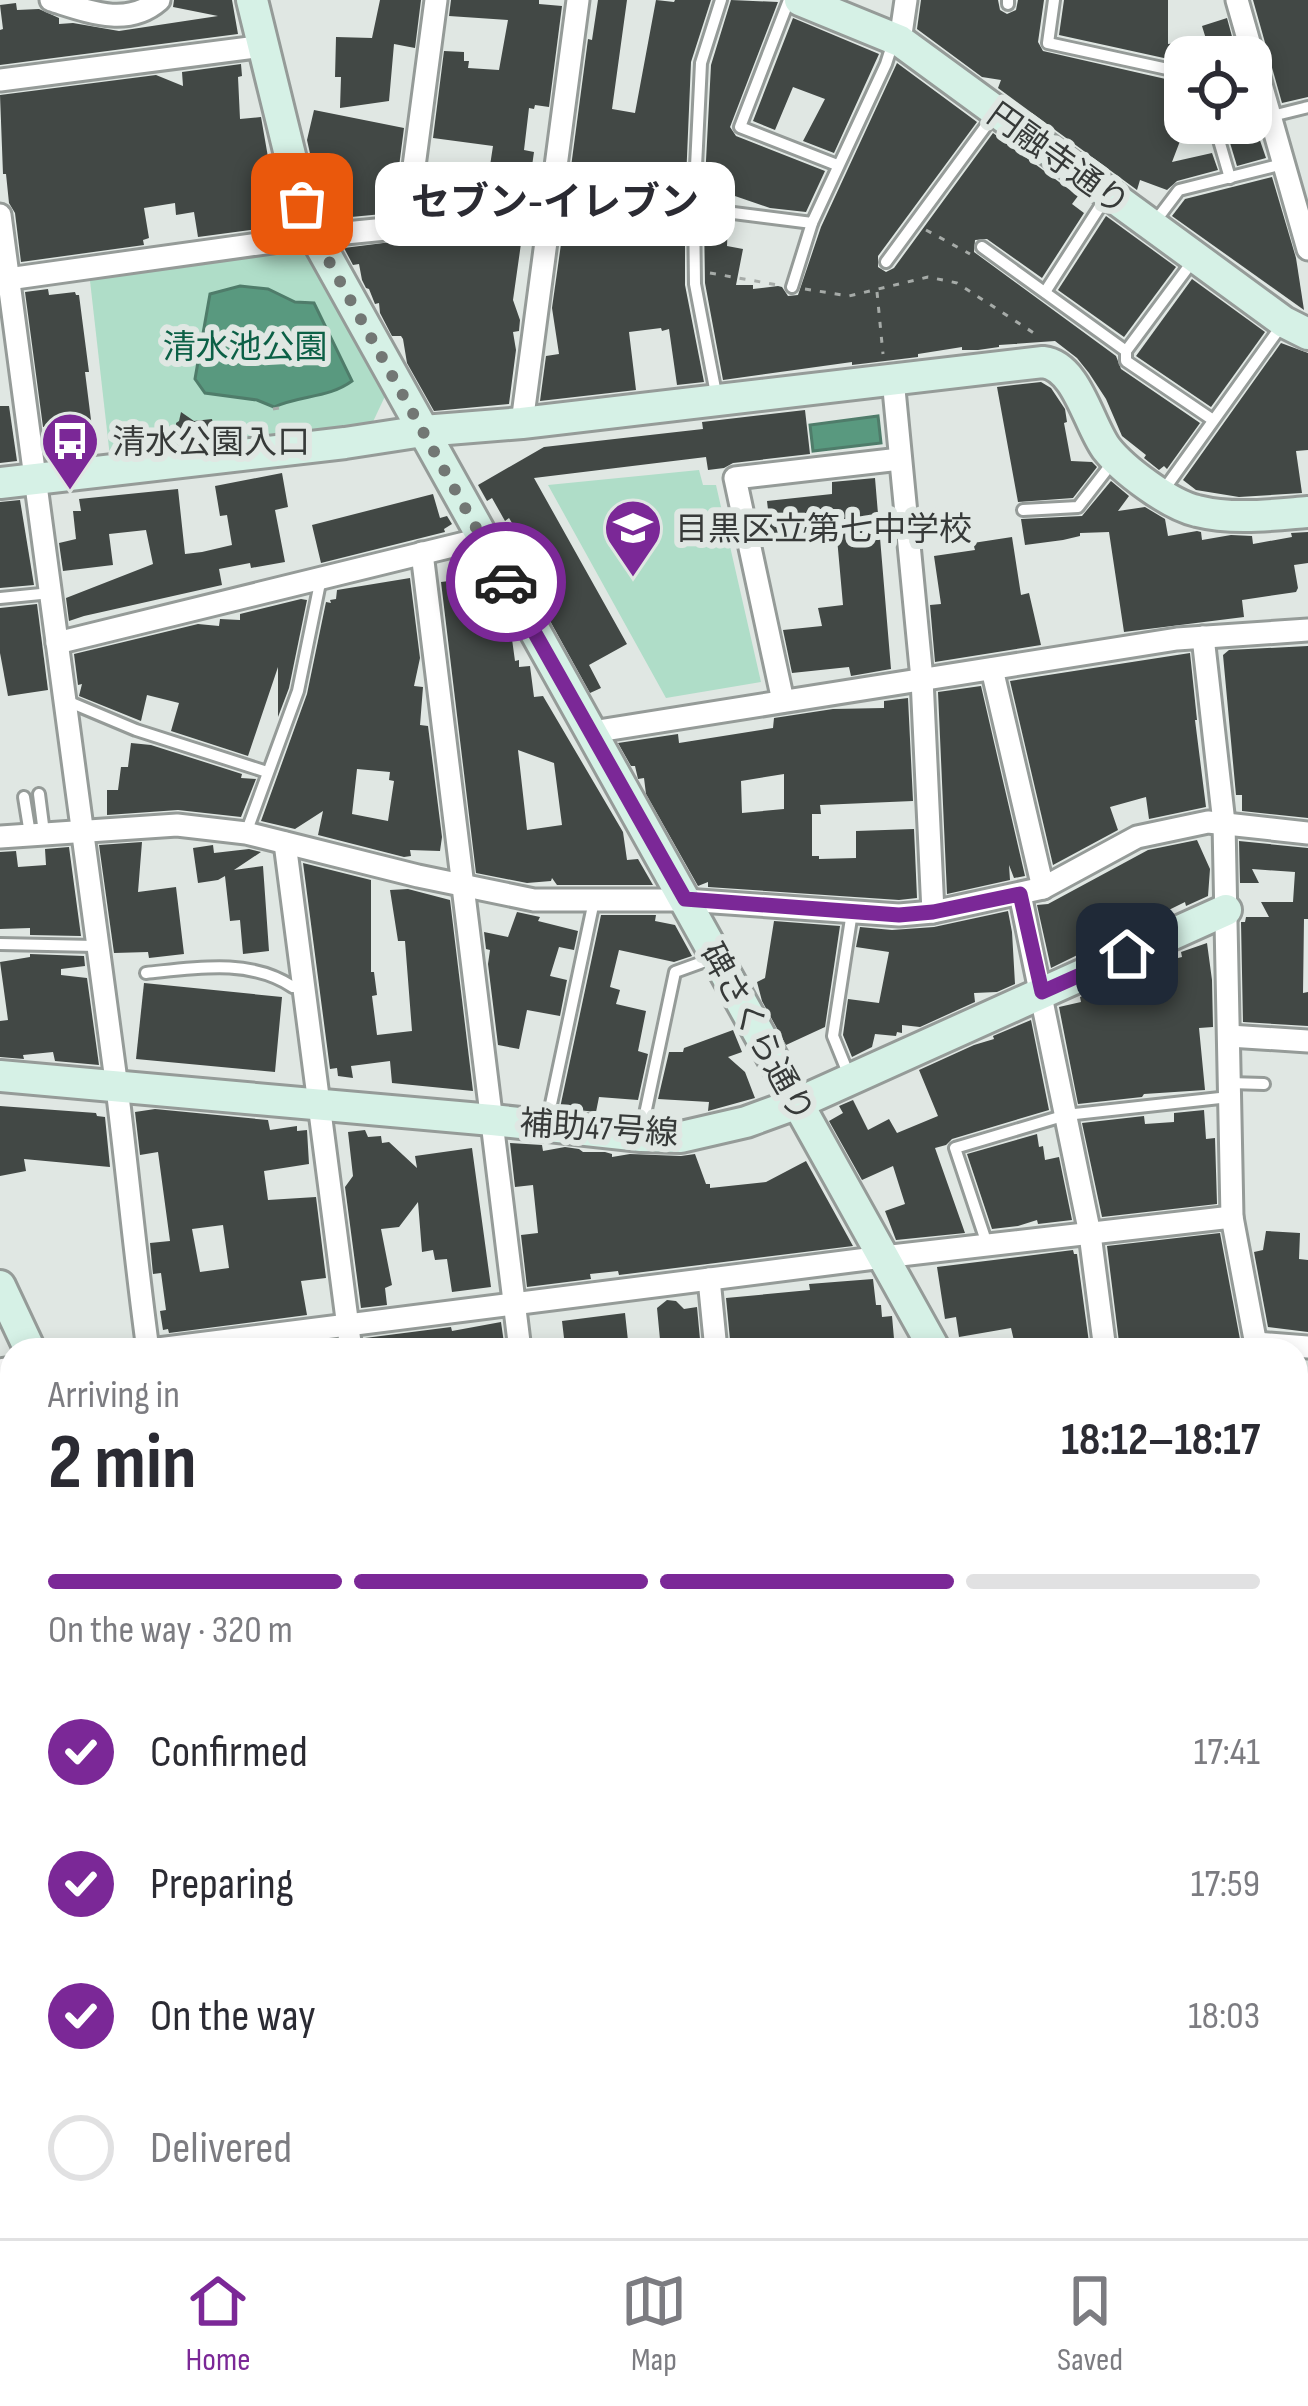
<!DOCTYPE html>
<meta charset="utf-8">
<style>
body{margin:0;font-family:"Sofia Sans Condensed","Noto Sans JP",sans-serif;background:#f7f7f7;color:#2b2b33;height:100vh;display:flex;flex-direction:column;font-size:45px;white-space:nowrap}
*{box-sizing:border-box;margin:0}
p{font-size:39px;color:#7c7c81}
.icon{flex:none;width:66px;height:66px;fill:none;stroke:currentColor;stroke-width:2;stroke-linecap:round;stroke-linejoin:round}
.map{position:relative;flex:1;overflow:hidden}
.side{position:absolute;left:0px;top:1338px;width:1308px;height:900px;display:flex;flex-direction:column;background:#fff;border-radius:36px 36px 0 0;box-shadow:0 6px 18px #0003}
.side>*{flex:none}
.buttons{position:absolute;left:1164px;top:36px;display:grid;gap:24px}
.buttons a{display:grid;place-items:center;width:108px;height:108px;border-radius:24px;background:#fff;box-shadow:0 6px 18px #0003;font-size:60px}
.pin{position:absolute;display:grid;place-items:center;width:102px;height:102px;color:#fff;margin:-51px;border-radius:24px;box-shadow:0 6px 18px #0006}
.courier{position:absolute;display:grid;place-items:center;width:120px;height:120px;margin:-60px;border:9px solid #7b2897;border-radius:50%;background:#fff;color:#222;box-shadow:0 3px 15px #0007}
.bubble{position:absolute;height:84px;border-radius:24px;background:#fff;box-shadow:0 6px 18px #0003;font-size:39px;font-weight:700;line-height:84px;text-align:center}
.summary em{font-style:normal;font-weight:700}
.summary div{display:flex;flex-direction:column-reverse}
.summary{display:flex;align-items:center;justify-content:space-between;height:204px;padding:0 48px}
h1{font-size:78px;font-weight:700;line-height:90px}
.bar{display:grid;grid-template-columns:repeat(4,1fr);gap:18px 12px;align-content:center;height:144px;padding:0 48px}
.bar i{height:15px;border-radius:9px;background:#e1e1e2}
.bar .selected{background:#7b2897}
.bar p{grid-column:span 4}
ol{padding:0 48px;list-style:none}
li{display:flex;align-items:center;gap:36px;height:132px}
li p{margin-inline-start:auto}
li .icon{padding:12px;border-radius:50%;background:#7b2897;color:#fff;stroke-width:4}
li:last-child{color:#7c7c81}
li i{width:66px;height:66px;border:6px solid #e1e1e2;border-radius:50%}
.tabs{display:flex;justify-content:space-around;align-items:center;height:168px;border-top:3px solid #e1e1e2;background:#fff;font-size:33px;color:#7c7c81}
.tabs a{display:grid;justify-items:center;gap:6px}
.tabs .selected{color:#7b2897}
.map>svg:first-child{display:block}
.green{fill:#afddc8}
.water{fill:#59997f;stroke:#4f7c6a;stroke-width:3}
.building{fill:#424845;fill-rule:evenodd}
.lines{fill:none;stroke-linecap:round;stroke-linejoin:round}
.lane-casing{stroke:#959b98;stroke-width:16}
.street-casing{stroke:#959b98;stroke-width:27}
.secondary-casing{stroke:#959b98;stroke-width:36}
.primary-casing{stroke:#609c84;stroke-width:39}
.path{stroke:#a6aba8;stroke-width:3;stroke-dasharray:6 9;stroke-linecap:butt}
.lane{stroke:#fff;stroke-width:10}
.street{stroke:#fff;stroke-width:21}
.secondary{stroke:#d6f1e6;stroke-width:30}
.primary{stroke:#ade3cd;stroke-width:33}
.done{stroke:#727774;stroke-width:12;stroke-dasharray:0 21.6}
.route{stroke:#7b2897;stroke-width:15}
.labels{text-anchor:middle;stroke-width:12;stroke-linejoin:round;paint-order:stroke}
.street-label{font-size:33px;fill:#373a39;stroke:#e0e7e3}
.park-label{font-size:33px;fill:#0c6046;stroke:#e0e7e3}
.poi-label{font-size:33px;fill:#373a39;stroke:#e0e7e3;text-anchor:start}
</style>
<div class="map">
<svg width="1308" height="2238" viewBox="0 0 1308 2238">
<rect width="100%" height="100%" fill="#e0e7e3"/>
<g class="green">
<polygon points="313,239 387,392 371,426 110,457 89,272"/>
<polygon points="699,470 703,485 716,485 761,682 666,698 548,485"/>
</g>
<g class="water">
<path d="M240 286 268 289 295 302 314 303 352 381C329 398 301 395 274 407L257 400 205 393 195 379 210 294Z"/>
<polygon points="878,416 881,443 813,451 810,425"/>
</g>
<g class="building">
<polygon points="174,0 232,0 238,34 0,65 0,30 3,29 0,5 16,3 17,10 39,9 59,18 59,24 73,23 119,31 218,16 173,7"/>
<polygon points="380,0 421,0 415,48 394,44 389,101 340,108 341,77 335,77 336,37 372,38"/>
<polygon points="451,0 539,0 539,4 562,6 549,107 535,105 534,109 529,108 524,150 534,152 513,300 520,320 519,331 513,332 516,350 509,404 434,411 407,363 403,339 401,336 392,336 380,313 379,303 375,304 369,289 366,288 362,280 359,264 353,265 344,248 415,239 421,229 426,189 470,196 472,183 487,185 493,146 433,138 444,51 464,52 464,61 469,61 468,68 499,70 508,20 449,16"/>
<polygon points="598,0 627,0 612,109 635,113 656,0 674,2 675,0 711,0 691,62 686,180 571,167 588,39 592,40"/>
<polygon points="731,0 778,2 730,127 736,136 825,171 806,212 770,208 732,195 732,203 704,199 711,65"/>
<polygon points="921,0 998,0 1000,10 1007,14 1016,10 1018,0 1044,0 1038,42 1043,51 1170,80 1185,79 1185,128 1172,162 1212,153 1218,170 1177,181 1167,190 1140,180 1137,190 998,88 1001,80 982,77 917,29"/>
<polygon points="1064,0 1168,0 1168,44 1206,39 1202,26 1227,18 1237,55 1185,57 1185,59 1173,60 1059,35"/>
<polygon points="1253,0 1308,0 1308,97 1282,103"/>
<polygon points="793,18 879,54 834,153 803,141 825,99 793,87 775,130 753,121"/>
<polygon points="897,63 977,122 878,256 878,267 886,272 894,268 993,133 1078,196 1072,204 1084,213 1042,278 987,239 975,240 974,252 1116,356 1121,369 1200,423 1167,469 1164,466 1159,470 1144,458 1146,455 1122,436 1106,399 1089,373 1077,358 1055,341 999,345 999,347 978,350 962,350 962,347 918,354 918,357 852,365 852,362 723,380 705,283 704,219 728,222 727,246 743,249 736,285 753,285 753,289 778,286 782,287 788,296 798,295 821,227"/>
<polygon points="241,64 242,76 238,77 240,119 261,117 280,226 198,237 194,212 176,215 175,203 144,208 149,238 143,240 144,245 21,262 15,213 9,203 6,174 3,174 0,95 156,75 183,86 182,72"/>
<polygon points="314,110 404,128 393,213 330,219 325,187 317,185 307,140"/>
<polygon points="1224,123 1254,123 1266,158 1237,166"/>
<polygon points="1272,177 1296,258 1304,310 1172,216 1185,199"/>
<polygon points="574,187 685,200 685,285 704,382 677,385 669,329 662,331 661,328 629,332 636,390 540,401 546,356 559,354 552,308 561,244 572,244"/>
<polygon points="1106,216 1176,267 1124,337 1058,290"/>
<polygon points="1192,279 1265,332 1211,407 1136,356"/>
<polygon points="48,289 49,295 75,292 76,295 79,295 89,372 85,372 95,452 55,457 52,426 43,427 25,292"/>
<polygon points="1281,343 1308,353 1308,450 1296,451 1302,493 1239,497 1196,490 1183,480"/>
<polygon points="1041,382 1051,388 1065,409 1067,422 1064,423 1071,461 1092,462 1097,467 1073,498 1018,502 997,387"/>
<polygon points="0,406 9,406 17,461 0,463"/>
<polygon points="805,410 810,454 733,463 724,468 708,470 706,457 534,478 627,644 589,665 601,688 590,693 544,610 561,601 555,589 559,586 527,528 518,533 509,518 505,521 492,498 487,501 478,485 544,447 703,429 702,422"/>
<polygon points="181,412 194,421 212,419 215,436 178,442 176,423 179,421"/>
<polygon points="282,473 288,507 275,510 285,562 251,568 250,563 219,569 222,585 84,616 69,621 66,598 153,564 146,530 109,534 113,565 63,571 59,543 76,539 73,511 81,511 79,499 178,489 185,554 202,552 232,545 227,515 220,516 215,486"/>
<polygon points="875,478 891,669 851,676 849,667 792,673 783,630 822,626 818,608 843,605 837,538 772,544 767,501 832,494 832,482"/>
<polygon points="1111,481 1129,496 1118,511 1145,507 1165,519 1168,536 1197,531 1201,532 1202,540 1231,535 1252,536 1253,544 1292,537 1291,533 1308,532 1308,563 1294,565 1298,588 1296,592 1242,600 1244,617 1124,632 1109,532 1080,533 1080,536 1063,540 1025,545 1021,519 1082,516"/>
<polygon points="433,494 440,518 447,516 452,524 444,529 445,532 321,563 312,525"/>
<polygon points="20,500 34,585 0,588 0,502"/>
<polygon points="1012,537 1021,595 1029,593 1041,645 935,662 930,605 941,604 934,556 975,550 973,543"/>
<path d="M410 578 420 658 414 686 423 687 420 725 428 726 442 837 440 851 410 850 411 856 404 857 318 835 323 811 295 829 261 821 307 694 326 602 331 603 330 600 336 599 337 590ZM357 769 390 772 389 780 394 781 388 821 352 814Z"/>
<path d="M465 579 471 616 492 614 495 634 511 632 515 661 519 660V667L530 666 534 697 543 696 623 832 627 860 638 859 653 885H557L552 878 551 881 527 883 476 873 441 582ZM518 750 554 763 562 825 527 830Z"/>
<polygon points="301,599 307,600 289,688 278,717 278,667 248,756 171,731 179,703 147,695 141,721 79,696 82,684 78,685 74,654 198,624 219,626 220,619 240,620 240,614"/>
<polygon points="37,604 48,690 8,696 0,653 0,608"/>
<polygon points="1308,646 1308,818 1242,811 1242,795 1236,795 1223,655 1229,650"/>
<polygon points="1190,653 1197,720 1195,720 1206,807 1149,819 1146,797 1110,807 1118,830 1053,865 1010,681"/>
<polygon points="981,686 1025,876 1014,878 1009,865 1010,880 947,894 938,692"/>
<path d="M908 698 913 801 820 805 821 814H812V856H819V859L856 858V831L914 829 917 898 899 900 708 887V882L698 886 646 794 644 778 638 779 635 766H631L618 743 678 734 679 743 773 728 774 718 833 709 884 708V701ZM784 774V809L742 813 741 781Z"/>
<polygon points="131,743 151,745 242,774 241,778 256,779 241,817 178,810 107,815 107,790 118,790 121,767 128,767"/>
<polygon points="1197,840 1210,869 1208,896 1186,906 1185,902 1051,968 1037,905 1048,904 1148,850"/>
<polygon points="1239,841 1308,848 1308,919 1304,919 1303,993 1308,992 1308,1026 1243,1022 1241,922 1245,922 1246,917 1269,917 1261,902 1293,902 1295,872 1252,869 1259,883 1240,883"/>
<polygon points="142,842 138,892 176,887 184,954 149,958 148,952 114,953 99,845"/>
<polygon points="213,845 214,853 249,849 261,852 234,870 263,866 269,951 243,954 240,920 230,921 225,876 218,880 198,883 193,848"/>
<polygon points="69,847 81,936 30,935 30,928 0,929 0,852 16,851 18,867 46,865 45,849"/>
<polygon points="303,863 371,880 371,972 374,972 377,995 372,996 377,1035 412,1031 405,941 398,941 390,890 408,889 450,900 473,1091 392,1083 390,1061 351,1066 353,1078 338,1076 337,1068 330,1069"/>
<polygon points="1008,911 1012,932 1015,984 997,992 974,993 975,1002 920,1027 902,1025 902,1033 897,1032 896,1036 875,1034 872,1047 852,1057 843,1035 848,999 879,1003 889,952 856,947 860,927 892,930 934,927"/>
<polygon points="517,912 540,917 538,921 578,931 574,950 559,947 550,976 567,980 560,1016 527,1010 519,1049 498,1045 488,964 490,950 486,949 484,932 508,937"/>
<polygon points="601,915 656,915 655,921 675,925 692,956 674,962 619,950 610,987 620,990 616,1004 646,1011 638,1051 648,1054 638,1100 599,1097 596,1112 560,1108"/>
<polygon points="774,921 840,926 825,1027 786,1045 762,1001 757,982 765,978"/>
<polygon points="1207,943 1212,980 1213,1027 1199,1028 1205,1090 1144,1094 1142,1097 1078,1104 1059,1007 1081,1002 1080,997 1091,992 1121,986 1120,979 1132,974 1155,970 1154,964 1182,957 1181,952"/>
<polygon points="30,954 84,956 85,966 61,969 61,975 87,978 99,1065 55,1061 53,1052 23,1055 24,1059 0,1057 0,1021 8,1020 0,962 30,957"/>
<polygon points="144,983 282,997 275,1072 136,1059"/>
<polygon points="1031,1020 1049,1110 952,1139 946,1145 935,1148 965,1233 896,1240 885,1211 905,1204 893,1166 862,1180 829,1121 843,1113 839,1106 853,1100 868,1130 889,1119 897,1133 938,1116 919,1070 974,1045 994,1039 993,1036"/>
<polygon points="733,1030 742,1052 728,1057 745,1072 755,1098 708,1111 709,1102 658,1099 669,1052 683,1052 684,1048"/>
<polygon points="0,1106 96,1113 97,1116 105,1117 110,1167 24,1159 26,1171 0,1176"/>
<path d="M155 1109 268 1120 270 1130 297 1126V1131L307 1130 309 1164 264 1171 268 1200 316 1197 326 1278 301 1281 307 1315 169 1333 168 1329 163 1330 160 1311 166 1310 161 1273 153 1274 150 1243 170 1241 158 1152 140 1155 135 1112ZM223 1225 229 1268 200 1272 192 1229Z"/>
<polygon points="1204,1110 1206,1139 1215,1138 1217,1204 1102,1217 1082,1123 1144,1116 1145,1124 1174,1122 1174,1113"/>
<polygon points="365,1130 368,1137 381,1136 382,1143 389,1142 417,1168 415,1156 472,1148 491,1287 452,1292 447,1259 435,1260 433,1250 422,1252 418,1202 399,1227 381,1229 392,1285 385,1288 387,1305 361,1308 345,1187 353,1176 348,1132"/>
<polygon points="1037,1134 1039,1147 1043,1146 1045,1160 1059,1157 1072,1220 1038,1224 1037,1220 1018,1226 992,1229 967,1154"/>
<polygon points="510,1143 542,1145 543,1151 565,1147 579,1149 583,1152 605,1152 612,1154 612,1157 630,1154 681,1156 695,1154 706,1184 710,1184 710,1188 766,1182 806,1161 853,1246 619,1275 618,1271 590,1274 591,1279 527,1287 521,1235 538,1233 533,1185 515,1187"/>
<polygon points="1266,1231 1300,1233 1299,1259 1308,1260 1308,1332 1268,1327 1254,1252 1263,1250"/>
<polygon points="1220,1233 1242,1350 1120,1350 1107,1246"/>
<polygon points="1073,1250 1074,1254 1077,1254 1090,1350 1051,1350 1049,1339 1015,1345 1011,1328 959,1337 956,1317 945,1319 937,1267"/>
<polygon points="873,1279 876,1305 881,1305 882,1317 892,1316 895,1350 731,1350 726,1298 810,1290 809,1284"/>
<polygon points="667,1300 676,1301 684,1309 697,1307 701,1350 661,1350 657,1308"/>
<polygon points="625,1313 629,1350 556,1350 564,1338 562,1321"/>
<polygon points="501,1322 505,1350 366,1350 365,1338 451,1327 452,1331"/>
</g>
<g class="lines">
<g class="lane-casing">
<g id="lane">
<polyline points="789,0 740,127 837,165"/>
<polyline points="1054,0 1048,43 1172,70 1185,69"/>
<polyline points="1008,4 1008,0"/>
<polyline points="1272,116 1308,107"/>
<polyline points="1214,123 1230,178"/>
<polyline points="555,175 695,191"/>
<polyline points="694,208 812,223 886,64 894,39"/>
<polyline points="1154,223 1179,190 1283,164"/>
<polyline points="982,247 1126,351 1126,361 1213,420"/>
<polyline points="886,262 994,115"/>
<polyline points="792,287 812,223"/>
<polyline points="1045,292 1108,194"/>
<polyline points="1126,351 1192,262"/>
<polyline points="717,399 695,284 694,208 701,63 721,0"/>
<polyline points="1163,491 1282,325"/>
<polyline points="1023,510 1078,507 1112,463"/>
<polyline points="0,598 51,593"/>
<polyline points="67,701 136,730 267,772"/>
<polyline points="39,794 44,833"/>
<polyline points="24,797 30,834"/>
<polyline points="246,833 298,691 321,578"/>
<polyline points="0,944 95,946"/>
<path d="M146 973C195 968 250 958 293 987L302 985"/>
<polyline points="850,1078 833,1036 852,912"/>
<polyline points="1229,1083 1264,1084"/>
<polyline points="547,1123 594,901"/>
<polyline points="641,1133 675,972 711,959"/>
<polyline points="987,1244 955,1148 1066,1115 1229,1097"/>
</g>
</g>
<g class="street-casing">
<g id="street">
<path d="M51 0C87 11 127 28 159 0"/>
<polyline points="1237,0 1308,249"/>
<polyline points="900,41 906,0"/>
<polyline points="0,80 264,46"/>
<path d="M0 215C39 506 77 797 117 1088 128 1176 136 1263 148 1350"/>
<polyline points="8,279 315,236 406,227 436,0"/>
<polyline points="893,379 922,679 933,912"/>
<polyline points="522,423 578,0"/>
<polyline points="422,553 520,1350"/>
<polyline points="1203,637 1224,823 1232,1217 1257,1350"/>
<polyline points="57,643 481,539"/>
<polyline points="992,669 1043,888"/>
<polyline points="783,701 735,478 900,459"/>
<polyline points="592,732 1177,639 1308,630"/>
<polyline points="0,837 177,825 246,833 418,876 534,900 685,900 899,915 933,912 1043,888 1137,837 1208,822 1308,833"/>
<polyline points="285,843 351,1350"/>
<polyline points="1020,894 1090,1234 1105,1350"/>
<polyline points="1229,1036 1308,1041"/>
<polyline points="709,1279 716,1350"/>
<polyline points="1256,1343 1308,1347"/>
<polyline points="150,1350 883,1257 1232,1217"/>
<polyline points="0,1370 12,1368"/>
<polyline points="0,2135 12,2142"/>
<polyline points="693,2226 695,2238"/>
<polyline points="1151,2226 1155,2238"/>
<polyline points="85,2238 91,2226"/>
<polyline points="1242,2238 1308,2229"/>
</g>
</g>
<g class="secondary-casing">
<g id="secondary">
<path d="M252 0 302 204 315 236C520 608 727 979 935 1350"/>
<polyline points="800,0 900,41 1284,322 1308,334"/>
<path d="M0 483 345 443 423 431 522 423 1043 362C1077 366 1088 423 1106 448 1123 470 1170 505 1197 511 1233 520 1271 515 1308 512"/>
<polyline points="0,1076 492,1120 641,1136 681,1137 746,1122 798,1103 1226,910"/>
<polyline points="0,1286 30,1350"/>
<polyline points="1296,1575 1308,1574"/>
<polyline points="1296,2000 1308,2021"/>
<polyline points="396,2226 402,2238"/>
<polyline points="920,2238 942,2226"/>
</g>
</g>
<g class="primary-casing">
<g id="primary">
<polyline points="0,1782 12,1808"/>
<polyline points="0,1835 12,1861"/>
<polyline points="186,2226 191,2238"/>
<polyline points="212,2226 218,2238"/>
</g>
</g>
<g class="path">
<polyline points="926,230 970,254"/>
<polyline points="710,273 778,285"/>
<polyline points="805,289 849,296 928,277 957,283 1040,337"/>
<polyline points="877,292 883,354"/>
<polyline points="273,409 285,407"/>
</g>
<use href="#lane" class="lane"/>
<use href="#street" class="street"/>
<use href="#secondary" class="secondary"/>
<use href="#primary" class="primary"/>
</g>
<g class="lines">
<polyline class="done" points="302,204 315,236 506,582"/>
<polyline class="route" points="506,582 685,899 899,915 933,912 1020,894 1042,992 1127,954"/>
</g>
<defs>
<g id="bus-pin" transform="scale(3)"><path d="M0 17L-7.5 6A9.5 9.5 0 1 1 7.5 6Z" fill="#7b2897" stroke="#e0e7e3"/><path d="M-5-6H5V4H4V6H2V4H-2V6H-4V4H-5ZM-3.5-4V0h7V-4ZM-3.5 1.2v1.5H-2V1.2ZM2 1.2v1.5H3.5V1.2Z" fill="#fff"/></g>
<g id="school-pin" transform="scale(3)"><path d="M0 17L-7.5 6A9.5 9.5 0 1 1 7.5 6Z" fill="#7b2897" stroke="#e0e7e3"/><path d="M0-5L7-2L0 1L-7-2ZM-4 1L0 2.5L4 1V4Q0 6-4 4Z" fill="#fff"/></g>
</defs>
<g fill-rule="evenodd">
<use href="#bus-pin" x="70" y="441"/>
<use href="#school-pin" x="633" y="528"/>
</g>
<g class="labels">
<g class="street-label">
<text transform="translate(1059 158) rotate(36)" y="12">円融寺通り</text>
<text transform="translate(758 1032) rotate(61)" y="12">碑さくら通り</text>
<text transform="translate(599 1127) rotate(4)" y="12">補助47号線</text>
</g>
<g class="park-label">
<text x="245" y="358">清水池公園</text>
</g>
<g class="poi-label">
<text x="112" y="453">清水公園入口</text>
<text x="675" y="540">目黒区立第七中学校</text>
</g>
</g>
</svg>
<div class="buttons">
<a><svg class="icon" aria-label="locate" viewBox="0 0 24 24"><circle cx="12" cy="12" r="6"/><path d="M12 2v4M12 18v4M2 12h4M18 12h4"/></svg></a>
</div>
<div class="pin" style="left:302px;top:204px;background:#ea580c"><svg class="icon" aria-label="bag" viewBox="0 0 24 24"><path d="M5 8h14l-1 12H6zM9 8a3 3 0 0 1 6 0"/></svg></div>
<div class="pin" style="left:1127px;top:954px;background:#1f2937"><svg class="icon" aria-label="home" viewBox="0 0 24 24"><path d="M3 11l9-7 9 7M6 9v11h12V9"/></svg></div>
<div class="courier" style="left:506px;top:582px"><svg class="icon" aria-label="car" viewBox="0 0 24 24"><path d="M5 17H2v-5l4-1 3-4h7l3 4 3 1v5h-3M9 17h6M6 11h13"/><circle cx="7" cy="17" r="2"/><circle cx="17" cy="17" r="2"/></svg></div>
<div class="bubble" style="left:375px;top:162px;width:360px">セブン-イレブン</div>
<section class="side">
<div class="summary"><div><h1>2 min</h1><p>Arriving in</p></div><em>18:12–18:17</em></div>
<div class="bar"><i class="selected"></i><i class="selected"></i><i class="selected"></i><i></i><p>On the way · 320 m</p></div>
<ol>
<li><svg class="icon" aria-label="check" viewBox="0 0 24 24"><path d="M5 12l5 5 9-10"/></svg>Confirmed<p>17:41</p></li>
<li><svg class="icon" aria-label="check" viewBox="0 0 24 24"><path d="M5 12l5 5 9-10"/></svg>Preparing<p>17:59</p></li>
<li><svg class="icon" aria-label="check" viewBox="0 0 24 24"><path d="M5 12l5 5 9-10"/></svg>On the way<p>18:03</p></li>
<li><i></i>Delivered</li>
</ol>
</section>
</div>
<nav class="tabs">
<a class="selected"><svg class="icon" aria-label="home" viewBox="0 0 24 24"><path d="M3 11l9-7 9 7M6 9v11h12V9"/></svg>Home</a>
<a><svg class="icon" aria-label="map" viewBox="0 0 24 24"><path d="M3 6l6-2 6 2 6-2v14l-6 2-6-2-6 2zM9 4v14M15 6v14"/></svg>Map</a>
<a><svg class="icon" aria-label="saved" viewBox="0 0 24 24"><path d="M7 4h10v16l-5-4-5 4z"/></svg>Saved</a>
</nav>
